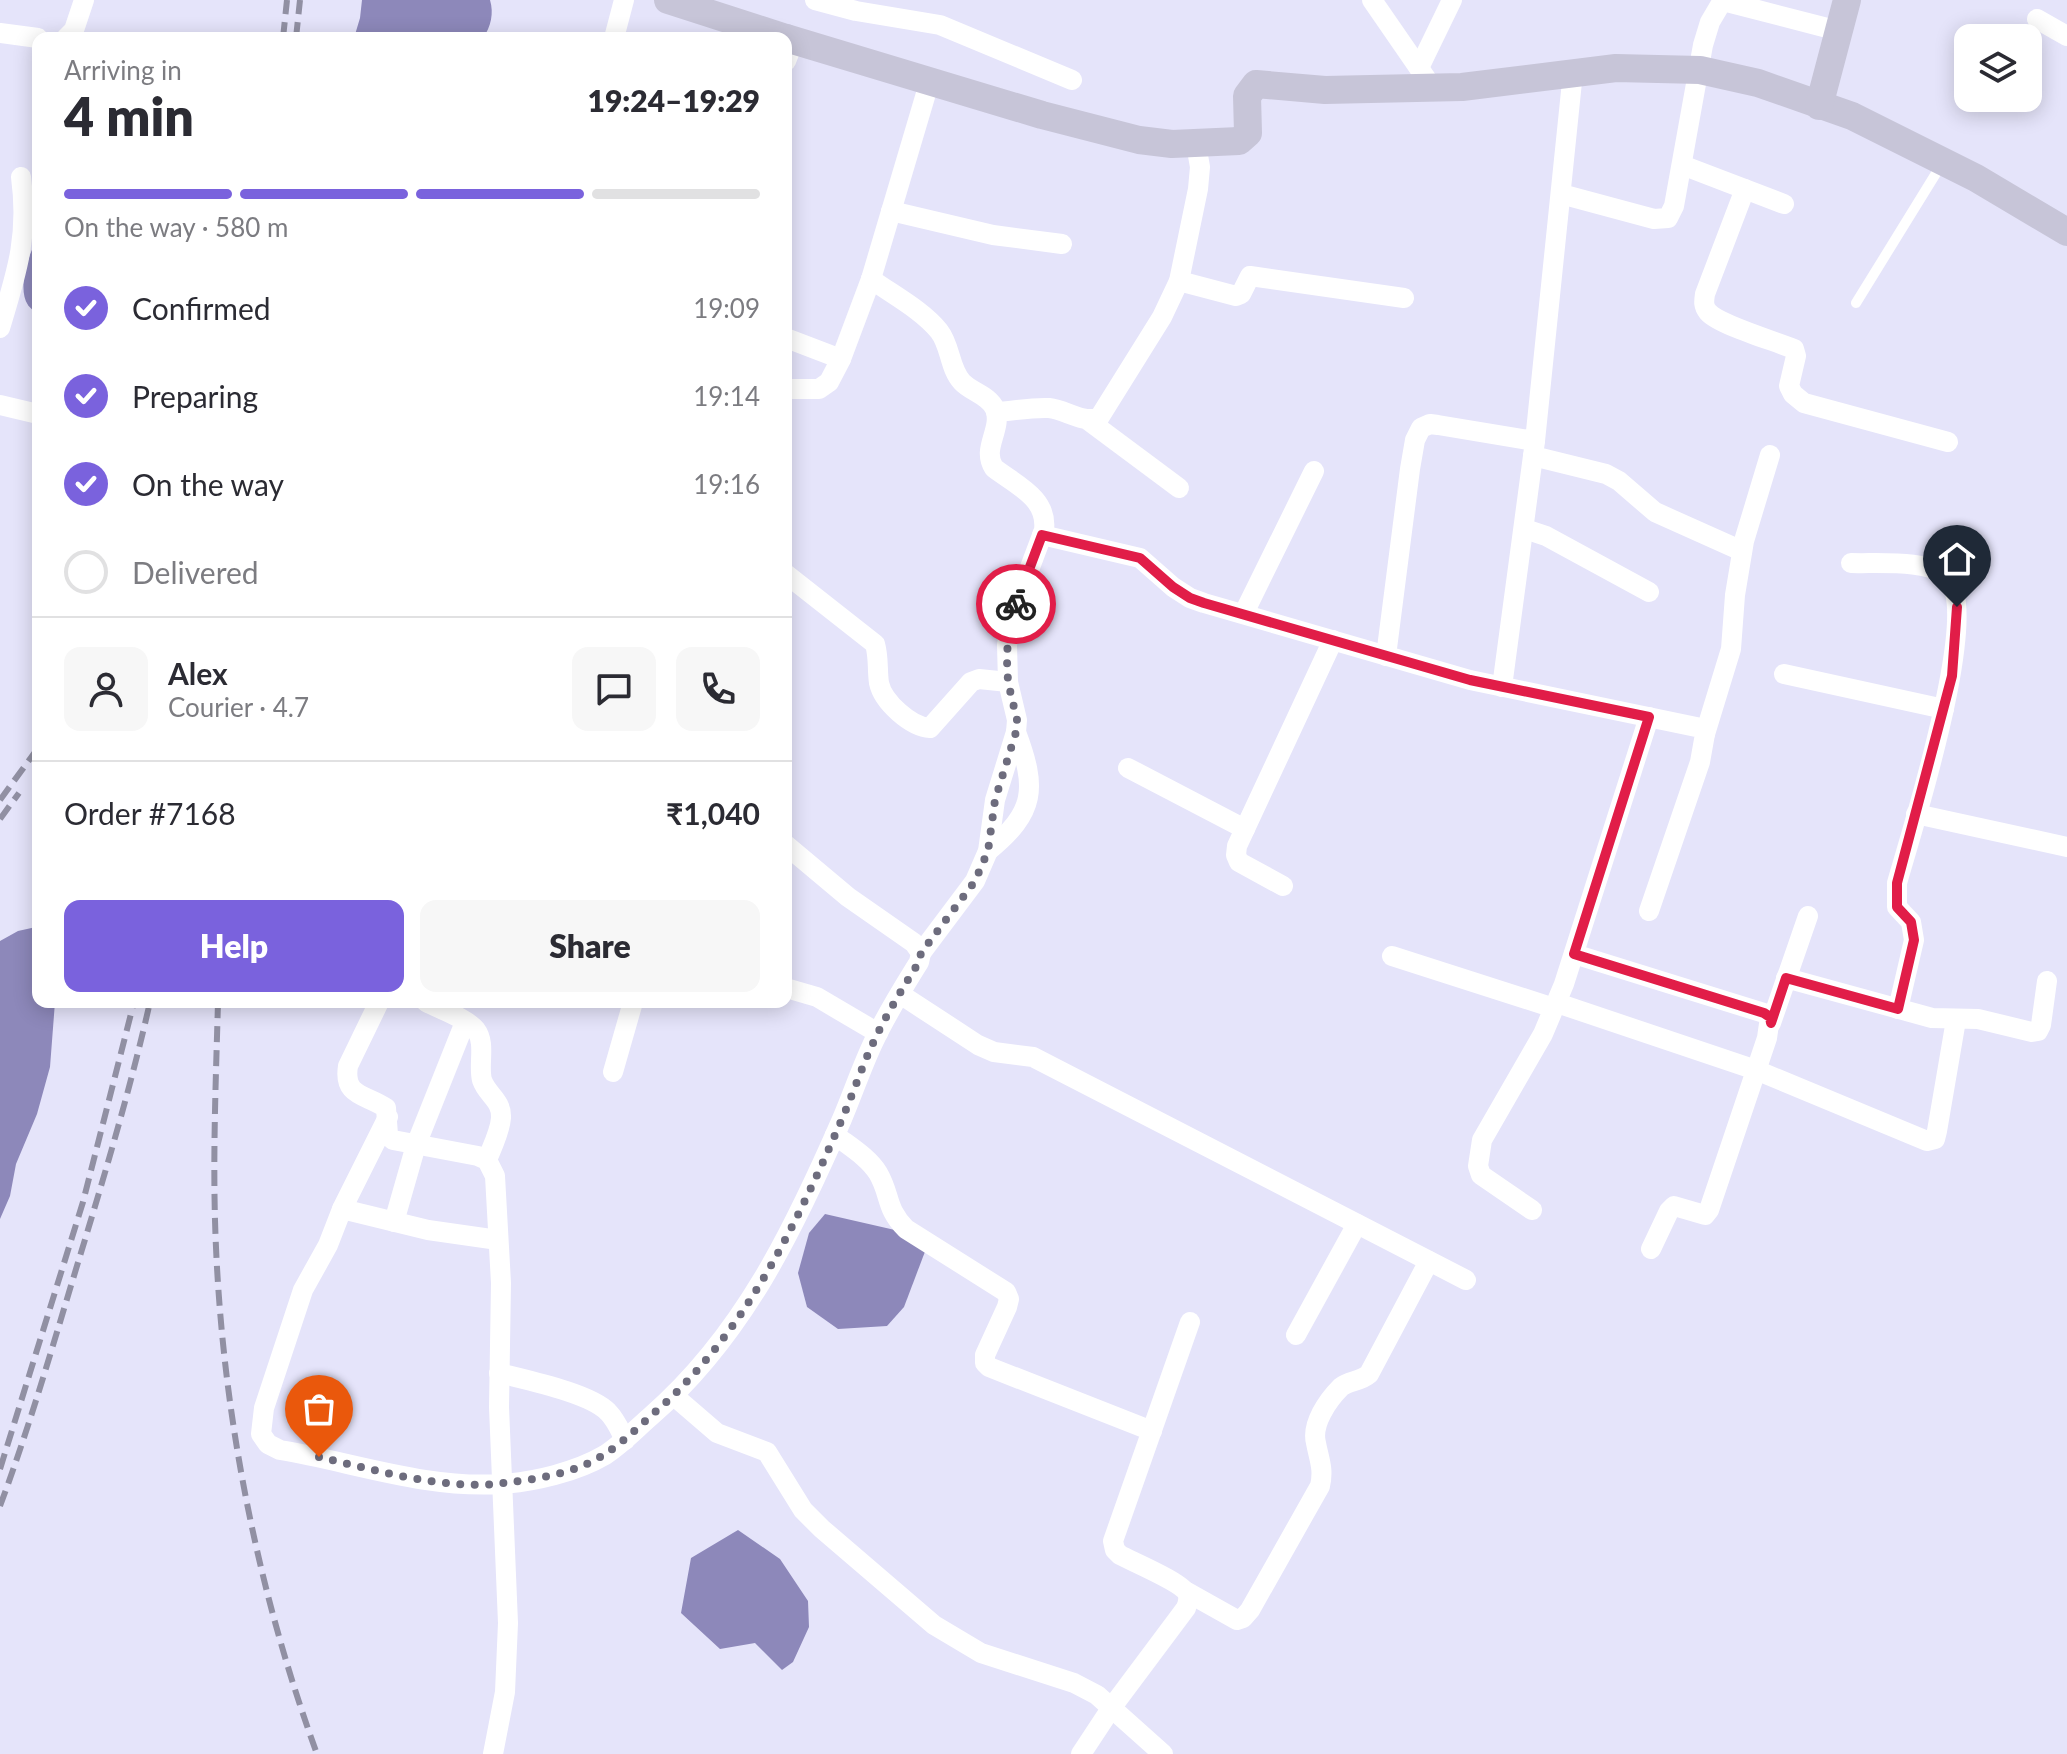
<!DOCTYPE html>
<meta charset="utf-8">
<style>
body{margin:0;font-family:Lato,sans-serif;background:#f7f7f7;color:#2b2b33;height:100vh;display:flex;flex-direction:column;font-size:30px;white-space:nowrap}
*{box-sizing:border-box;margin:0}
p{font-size:26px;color:#7c7c81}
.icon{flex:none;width:44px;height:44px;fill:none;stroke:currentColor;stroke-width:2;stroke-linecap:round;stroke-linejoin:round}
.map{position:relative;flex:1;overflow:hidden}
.sheet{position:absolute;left:32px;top:32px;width:760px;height:976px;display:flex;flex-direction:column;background:#fff;border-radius:16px;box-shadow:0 4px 20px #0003}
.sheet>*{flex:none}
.tools{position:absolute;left:1954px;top:24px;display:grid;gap:16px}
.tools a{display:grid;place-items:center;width:88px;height:88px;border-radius:16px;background:#fff;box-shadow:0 4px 20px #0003;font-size:40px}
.pin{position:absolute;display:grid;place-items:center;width:68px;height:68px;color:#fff;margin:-82px -34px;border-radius:50% 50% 50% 0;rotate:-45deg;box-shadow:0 0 8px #0007}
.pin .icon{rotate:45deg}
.courier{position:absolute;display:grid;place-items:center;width:80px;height:80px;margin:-40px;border:6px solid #e11d48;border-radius:50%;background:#fff;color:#222;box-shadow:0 2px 10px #0007}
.headline em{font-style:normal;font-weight:800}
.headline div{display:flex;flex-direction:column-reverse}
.headline{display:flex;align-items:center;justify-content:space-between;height:136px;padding:0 32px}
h1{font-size:52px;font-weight:800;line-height:60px}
.bar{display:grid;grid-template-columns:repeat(4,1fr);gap:12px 8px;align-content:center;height:96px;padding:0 32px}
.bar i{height:10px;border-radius:6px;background:#e1e1e2}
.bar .current{background:#7a62dd}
.bar p{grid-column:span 4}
.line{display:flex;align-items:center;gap:20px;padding:0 32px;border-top:2px solid #e1e1e2}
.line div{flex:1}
.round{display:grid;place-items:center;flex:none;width:84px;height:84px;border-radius:16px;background:#f7f7f7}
ol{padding:0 32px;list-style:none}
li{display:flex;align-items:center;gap:24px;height:88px}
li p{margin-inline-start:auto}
li .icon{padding:8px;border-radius:50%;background:#7a62dd;color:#fff;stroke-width:4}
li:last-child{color:#7c7c81}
li i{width:44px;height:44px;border:4px solid #e1e1e2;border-radius:50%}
.button{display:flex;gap:16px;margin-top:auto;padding:16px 32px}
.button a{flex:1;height:92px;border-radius:16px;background:#7a62dd;color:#fff;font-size:32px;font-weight:800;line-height:92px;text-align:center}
.button a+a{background:#f7f7f7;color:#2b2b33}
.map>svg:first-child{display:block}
.water{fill:#8d88ba}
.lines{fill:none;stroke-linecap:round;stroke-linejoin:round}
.lane{stroke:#fff;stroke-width:10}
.street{stroke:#fff;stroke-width:20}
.secondary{stroke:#c7c5d8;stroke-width:28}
.rail{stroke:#9190a3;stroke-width:6;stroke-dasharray:16 8;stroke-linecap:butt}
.done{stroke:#6d6c7d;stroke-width:8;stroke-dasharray:0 14.4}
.route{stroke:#e11d48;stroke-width:10}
</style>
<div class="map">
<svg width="2067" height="1754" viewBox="0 0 2067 1754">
<rect width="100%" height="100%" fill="#e5e4fa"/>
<g class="water">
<path d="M362 0H490C494 13 491 27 483 38H354L360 18Z"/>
<path d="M38 239V314C37 314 28 306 28 305 17 289 28 253 38 239Z"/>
<polygon points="36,927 38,928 38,1002 55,1002 50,1067 37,1114 16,1164 10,1196 0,1219 0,941 18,931"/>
<polygon points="825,1214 908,1233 926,1249 904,1307 887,1326 838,1329 807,1307 798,1273 809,1233"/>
<polygon points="738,1530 780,1559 808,1601 809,1627 793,1662 782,1670 755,1643 720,1649 681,1613 691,1558"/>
</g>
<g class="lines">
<polyline class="lane" points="1856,303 1943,162"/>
<g class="street">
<polyline points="815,0 856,11 940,25 1072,80"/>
<polyline points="1372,0 1432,87"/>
<polyline points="1723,1 1839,31"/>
<polyline points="2037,19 2067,36"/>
<polyline points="0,33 38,38"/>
<polyline points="66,38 74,30 84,0"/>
<polyline points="614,38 624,0"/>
<polyline points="786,61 794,41"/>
<polyline points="1419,68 1452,0"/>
<polyline points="1682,165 1784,204"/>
<path d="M1745 189 1705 294C1704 301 1703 306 1708 312 1719 325 1775 341 1794 349L1796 356 1789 386 1793 394 1804 403 1948 442"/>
<polyline points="1561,194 1654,219 1668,218 1674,206 1703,45 1710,22 1723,0"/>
<polyline points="891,211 993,235 1062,244"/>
<path d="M871 279C893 295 922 310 939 331 951 346 949 368 962 382 971 392 989 395 995 409 1003 429 981 448 994 468 1016 485 1048 498 1044 530L1011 618 1007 645 1008 682 1017 720 1016 732 995 800 988 851 975 881 921 953"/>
<polyline points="1179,281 1236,296 1241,294 1250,276 1404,298"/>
<path d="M0 328C17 272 29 236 21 177"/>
<polyline points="786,338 841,359"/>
<polyline points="786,389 819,389 829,382 841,359 871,279 930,80"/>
<polyline points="0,405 38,414"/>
<path d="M996 412C1013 411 1032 407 1049 408 1067 410 1080 423 1099 418L1162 317 1179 281 1198 189 1200 167 1196 144"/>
<polyline points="1089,421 1179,488"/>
<polyline points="1533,456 1606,474 1619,481 1655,512 1742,551"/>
<polyline points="1525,529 1546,536 1649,592"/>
<polyline points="1042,535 1140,558 1173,587 1190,598 1204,603 1470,680 1701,728 1705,734 1700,762 1649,911"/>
<path d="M1851 563C1876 564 1929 559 1947 577 1982 613 1911 833 1897 883V907L1911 922 1914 940 1898 1009"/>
<path d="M786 574 875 644C879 658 877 669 879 683 883 702 911 727 930 728L971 682 979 679 1008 682"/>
<polyline points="1244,613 1314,471"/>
<polyline points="1386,656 1410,469 1415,440 1421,428 1430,424 1438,425 1535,441"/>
<polyline points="1784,674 1944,709"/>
<polyline points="1502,687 1535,441 1573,72"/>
<polyline points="1705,734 1731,649 1735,595 1744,541 1770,455"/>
<polyline points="1128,768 1245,829"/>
<polyline points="1916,814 2067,847"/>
<path d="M988 851C1036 812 1037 788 1016 732"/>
<polyline points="1283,886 1239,862 1236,855 1237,846 1333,640"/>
<polyline points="1574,954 1764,1013 1770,1017 1767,1038 1709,1210 1705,1215 1674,1206 1669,1211 1651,1249"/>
<polyline points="1392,956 1554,1008"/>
<polyline points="1786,978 1932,1018 1978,1019 2032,1032 2038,1031 2041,1025 2047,981"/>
<polyline points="786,988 817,997 878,1033"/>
<polyline points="900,994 978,1045 994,1052 1033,1057 1466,1280"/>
<path d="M379 1002 348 1066C343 1097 366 1094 386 1108L388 1135 393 1140 478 1156 487 1160 495 1176 501 1283 499 1407 508 1623 505 1692 493 1754"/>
<path d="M426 1002C441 1010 465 1017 476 1030 486 1043 478 1065 482 1080 487 1095 502 1100 501 1118 500 1132 492 1147 487 1160"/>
<polyline points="1557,1003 1756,1070 1927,1141 1935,1139 1937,1131 1956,1020"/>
<polyline points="1771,1023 1808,916"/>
<polyline points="613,1072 633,1002"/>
<path d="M388 1117 342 1209 328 1245 303 1290 264 1408 261 1434 268 1444 280 1450C353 1462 426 1489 501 1484 534 1482 576 1472 605 1455 622 1444 636 1429 651 1416 743 1336 794 1229 842 1119 853 1093 862 1066 874 1041 887 1013 903 988 919 962L921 953 914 943 848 897 786 845"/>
<path d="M835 1135C849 1146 868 1157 878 1173 891 1195 885 1208 906 1229L1006 1292 1009 1299 1007 1307 985 1355V1363L989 1367 1152 1431"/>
<polyline points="342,1209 428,1230 498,1240"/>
<polyline points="1532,1210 1481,1175 1478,1166 1482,1140 1543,1034 1564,984 1649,717"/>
<polyline points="394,1222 416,1145 465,1022"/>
<polyline points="1296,1335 1357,1224"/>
<path d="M499 1373C526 1380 590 1393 608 1412 616 1420 620 1430 625 1440"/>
<polyline points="674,1396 717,1433 767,1452 803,1510 822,1529 934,1625 981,1653 1074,1683 1097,1695 1163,1754"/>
<path d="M1187 1592 1237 1620 1243 1618 1250 1610 1320 1486C1324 1469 1319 1459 1316 1443 1311 1424 1328 1400 1341 1387 1349 1380 1360 1382 1369 1374L1429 1261"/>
<path d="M1081 1754 1112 1707 1186 1608C1188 1603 1189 1600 1188 1595 1184 1583 1133 1562 1120 1555L1115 1550 1113 1541 1190 1322"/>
</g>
<g class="secondary">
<polyline points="668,0 786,38"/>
<polyline points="786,38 1042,115 1139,140 1172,144 1239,141 1248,133 1247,96 1256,84 1325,90 1462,87 1616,68 1700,70 1758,83 1852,116 1976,178 2067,232"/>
<polyline points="1819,106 1847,0"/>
</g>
<g class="rail">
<polyline points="283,38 287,0"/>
<polyline points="296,38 300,0"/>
<polyline points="0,800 38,748"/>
<polyline points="0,819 19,793"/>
<path d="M218 1002C216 1075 213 1147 215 1220 220 1401 255 1584 317 1754"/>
<polyline points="0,1469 83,1202 134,1002"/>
<path d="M0 1506C28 1431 50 1355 73 1279 101 1187 129 1095 150 1002"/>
</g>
</g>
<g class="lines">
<path class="done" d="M319 1457C375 1470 446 1491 504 1483 531 1480 562 1475 587 1464 613 1452 633 1432 654 1413 744 1335 795 1227 842 1119 853 1094 862 1066 874 1041 887 1013 903 988 919 962L921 953 975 881 988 851 995 800 1016 732 1017 720 1008 682 1007 661 1008 633 1016 604"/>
<polyline class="route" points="1016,604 1042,535 1140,558 1173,587 1190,598 1204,603 1470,680 1649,717 1574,954 1764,1013 1770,1017 1771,1023 1786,978 1898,1009 1914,940 1911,922 1897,907 1897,883 1952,676 1957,607"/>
</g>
</svg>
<div class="tools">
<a><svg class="icon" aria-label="layers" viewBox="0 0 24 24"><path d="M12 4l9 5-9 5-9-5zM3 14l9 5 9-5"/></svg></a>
</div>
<div class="pin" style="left:319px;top:1457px;background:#ea580c"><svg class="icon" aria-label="bag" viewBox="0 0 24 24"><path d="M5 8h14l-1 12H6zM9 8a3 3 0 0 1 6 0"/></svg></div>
<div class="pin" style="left:1957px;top:607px;background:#1f2937"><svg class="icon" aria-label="home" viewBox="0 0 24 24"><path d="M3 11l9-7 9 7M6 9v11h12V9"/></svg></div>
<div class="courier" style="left:1016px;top:604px"><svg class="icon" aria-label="bike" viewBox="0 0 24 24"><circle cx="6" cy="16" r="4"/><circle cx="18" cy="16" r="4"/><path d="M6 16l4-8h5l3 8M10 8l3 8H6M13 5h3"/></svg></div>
<section class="sheet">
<div class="headline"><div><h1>4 min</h1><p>Arriving in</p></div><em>19:24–19:29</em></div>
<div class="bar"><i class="current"></i><i class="current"></i><i class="current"></i><i></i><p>On the way · 580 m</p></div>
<ol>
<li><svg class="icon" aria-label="check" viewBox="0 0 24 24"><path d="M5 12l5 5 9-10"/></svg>Confirmed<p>19:09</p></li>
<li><svg class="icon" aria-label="check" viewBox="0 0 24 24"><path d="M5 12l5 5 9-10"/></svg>Preparing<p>19:14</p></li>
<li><svg class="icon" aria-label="check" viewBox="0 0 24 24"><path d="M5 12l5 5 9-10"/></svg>On the way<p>19:16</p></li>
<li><i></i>Delivered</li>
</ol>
<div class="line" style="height:144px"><a class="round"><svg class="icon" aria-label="person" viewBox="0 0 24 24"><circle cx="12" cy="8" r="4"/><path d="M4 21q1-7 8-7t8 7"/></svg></a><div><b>Alex</b><p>Courier · 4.7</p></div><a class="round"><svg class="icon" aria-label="chat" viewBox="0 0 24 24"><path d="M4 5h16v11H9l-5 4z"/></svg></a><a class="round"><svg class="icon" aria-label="phone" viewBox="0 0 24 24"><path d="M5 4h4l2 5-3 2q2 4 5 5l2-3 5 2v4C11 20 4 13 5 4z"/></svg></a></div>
<div class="line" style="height:104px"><div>Order #7168</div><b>₹1,040</b></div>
<div class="button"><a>Help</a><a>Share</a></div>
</section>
</div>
